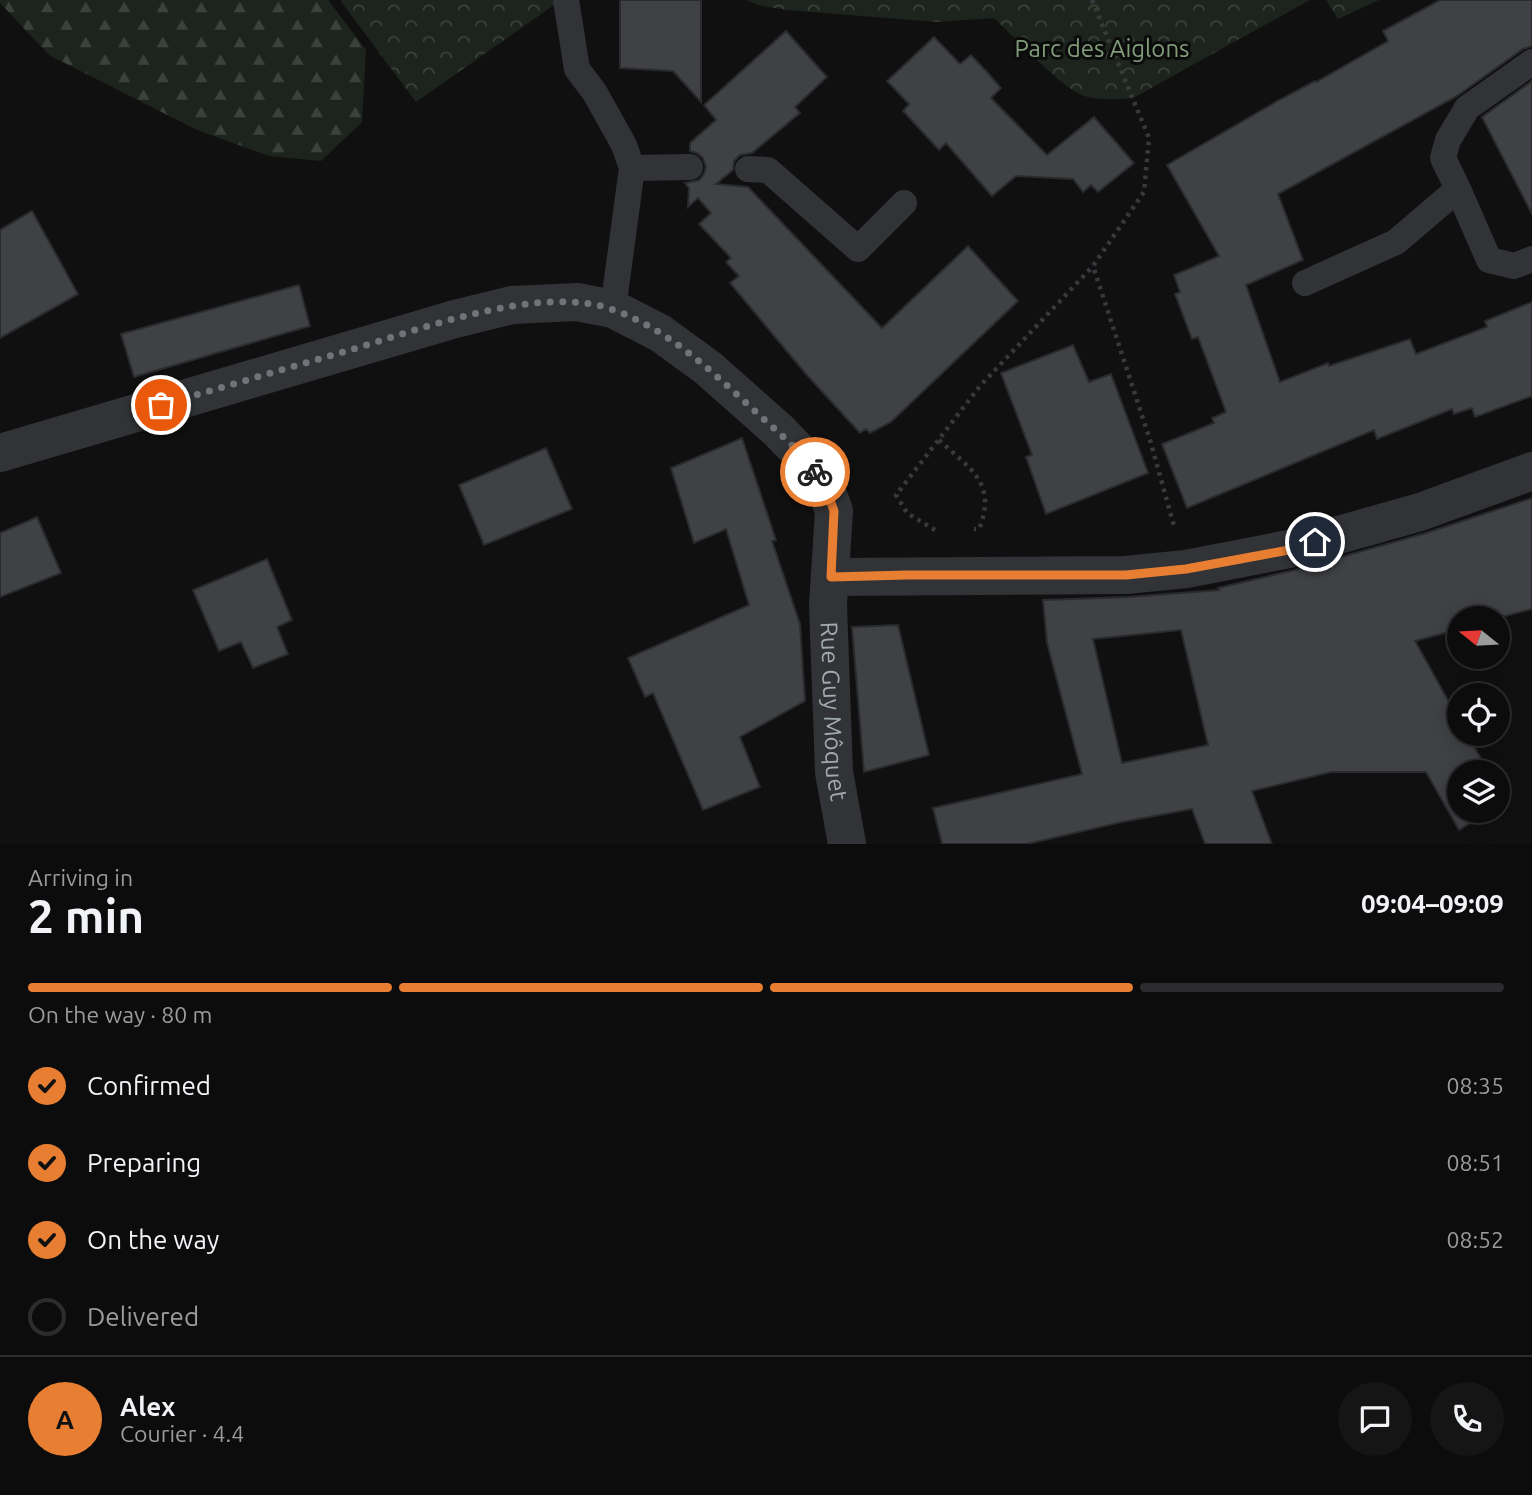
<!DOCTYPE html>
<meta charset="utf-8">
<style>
body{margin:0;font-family:Ubuntu,sans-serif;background:#151516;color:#f1f3f6;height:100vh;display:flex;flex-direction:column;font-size:26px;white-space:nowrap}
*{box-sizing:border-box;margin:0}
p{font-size:23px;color:#9a9b9d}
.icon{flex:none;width:38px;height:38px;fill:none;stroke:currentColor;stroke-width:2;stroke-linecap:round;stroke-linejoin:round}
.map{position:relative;height:844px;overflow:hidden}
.sheet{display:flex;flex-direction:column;background:#0c0c0d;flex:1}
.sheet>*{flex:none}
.needle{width:46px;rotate:288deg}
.buttons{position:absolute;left:1447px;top:606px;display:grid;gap:14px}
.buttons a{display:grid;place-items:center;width:63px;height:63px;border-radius:50%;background:#0c0c0d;box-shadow:0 4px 18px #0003,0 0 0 2px #2c2c2e;font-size:35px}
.pin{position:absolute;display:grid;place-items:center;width:60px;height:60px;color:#fff;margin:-30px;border:4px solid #fff;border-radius:50%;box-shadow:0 2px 7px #0007}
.courier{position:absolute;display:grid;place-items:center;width:70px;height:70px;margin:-35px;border:5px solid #e87e31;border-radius:50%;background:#fff;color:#222;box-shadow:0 2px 9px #0007}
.summary em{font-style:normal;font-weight:700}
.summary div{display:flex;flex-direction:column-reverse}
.summary{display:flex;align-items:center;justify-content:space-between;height:119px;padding:0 28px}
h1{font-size:46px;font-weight:700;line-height:52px}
.bar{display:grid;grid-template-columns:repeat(4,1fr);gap:10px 7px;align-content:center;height:84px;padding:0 28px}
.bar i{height:9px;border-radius:5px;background:#2c2c2e}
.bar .active{background:#e87e31}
.bar p{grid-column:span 4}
.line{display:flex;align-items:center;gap:18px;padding:0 28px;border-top:2px solid #2c2c2e}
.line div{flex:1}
.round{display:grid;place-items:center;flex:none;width:74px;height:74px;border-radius:37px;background:#151516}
ol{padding:0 28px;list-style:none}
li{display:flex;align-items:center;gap:21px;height:77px}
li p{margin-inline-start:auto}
li .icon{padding:7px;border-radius:50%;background:#e87e31;color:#111;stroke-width:4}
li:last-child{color:#9a9b9d}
li i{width:38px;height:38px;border:4px solid #2c2c2e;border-radius:50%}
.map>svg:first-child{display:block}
.forest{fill:url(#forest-firs)}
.park{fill:url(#park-crowns)}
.building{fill:#3f4144;stroke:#2a2b2d;stroke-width:2;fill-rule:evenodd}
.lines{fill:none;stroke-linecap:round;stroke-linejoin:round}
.path{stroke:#373a3d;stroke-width:4.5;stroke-dasharray:3.5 5;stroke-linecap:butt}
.lane{stroke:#313336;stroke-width:26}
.street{stroke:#313336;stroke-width:38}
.done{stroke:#6f7479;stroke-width:7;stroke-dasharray:0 12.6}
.route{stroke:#e87e31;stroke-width:9}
.labels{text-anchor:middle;stroke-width:6;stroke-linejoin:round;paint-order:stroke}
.park-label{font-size:24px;fill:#809c79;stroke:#0b0b0c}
.street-label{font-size:24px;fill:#a2aab1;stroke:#0b0b0c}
</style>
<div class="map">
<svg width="1532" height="844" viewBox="0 0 1532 844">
<defs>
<pattern id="forest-firs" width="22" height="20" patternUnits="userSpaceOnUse" patternTransform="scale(1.75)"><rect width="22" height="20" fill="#1d241d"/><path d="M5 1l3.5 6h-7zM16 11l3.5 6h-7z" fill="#3b413b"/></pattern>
<pattern id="park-crowns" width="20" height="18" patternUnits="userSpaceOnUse" patternTransform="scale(1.75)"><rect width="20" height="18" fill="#1d241d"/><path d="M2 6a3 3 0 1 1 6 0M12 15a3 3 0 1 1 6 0" fill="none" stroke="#3b413b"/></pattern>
</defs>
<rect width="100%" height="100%" fill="#101011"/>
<polygon class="forest" points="0,0 328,0 366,50 362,122 321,161 269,156 197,130 49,55 0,3"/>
<g class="park">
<polygon points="340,0 561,0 416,102"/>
<path d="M746 0H1310L1133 98C1116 99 1101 101 1084 96 1061 88 1014 37 994 18L937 22 787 10 762 6Z"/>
<polygon points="1326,0 1379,0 1338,19"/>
</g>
<g class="building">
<polygon points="620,0 701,0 701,102 673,71 620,68"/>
<polygon points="1440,0 1532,0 1532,46 1523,49 1457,96 1278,194 1303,260 1246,285 1280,382 1328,363 1329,366 1410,339 1416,354 1487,327 1485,321 1532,302 1532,396 1475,417 1472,408 1454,414 1452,409 1377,439 1374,430 1187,508 1162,444 1214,423 1212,418 1226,412 1198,337 1192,339 1175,294 1180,292 1174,275 1219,256 1167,165 1279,100 1315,81 1316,82 1388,41 1383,31"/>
<polygon points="786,31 827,77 795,107 800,113 752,153 740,155 734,161 733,170 716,184 748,187 882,328 968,246 1018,301 891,422 870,433 866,429 860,433 806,374 730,283 739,276 726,262 731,258 699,224 711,213 698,198 688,207 689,188 685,183 699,180 704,174 706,167 703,158 697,153 690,151 690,143 716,120 704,105"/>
<polygon points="934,37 960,64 971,55 987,72 1001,88 991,98 1047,155 1094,117 1134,163 1098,192 1091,185 1083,192 1073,179 1016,176 992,196 946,143 939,150 903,111 909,104 887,81"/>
<polygon points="1532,81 1532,214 1482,117"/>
<polygon points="32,211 78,294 0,338 0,230"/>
<polygon points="299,285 310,326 134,377 121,334"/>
<polygon points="1073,345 1089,382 1111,374 1148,473 1046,514 1026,457 1032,455 1001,373"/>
<polygon points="742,438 776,540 772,541 800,624 805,701 740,737 760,787 703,810 653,693 645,697 628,658 749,605 726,529 694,543 671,468"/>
<polygon points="546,448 572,509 484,545 459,485"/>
<path d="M1532 498V609L1498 618H1460V629L1415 641 1460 722V733H1466L1489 772H1460V810H1491L1459 830 1426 772H1331L1252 791 1272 844H1205L1192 809 1122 822 1027 844H942L933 808 1082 774 1047 643 1043 600 1128 597 1219 590 1218 588 1295 570 1426 533ZM1181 630 1208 745 1122 763 1093 639Z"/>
<polygon points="37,517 61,573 0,597 0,533"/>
<polygon points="267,559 292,620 277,627 288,654 253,668 241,642 219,651 193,590"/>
<polygon points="898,625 929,755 864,772 852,627"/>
</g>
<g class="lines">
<g class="path">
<polyline points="1092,0 1149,138 1144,192 1093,266 1150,440 1174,526"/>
<path d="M939 440C969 468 998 483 979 529H974"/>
<polyline points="935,530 907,513 896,495 980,386 1093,266"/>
</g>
<g class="lane">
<polyline points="566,0 577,69 595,93 624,145 632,168 613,309"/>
<polyline points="632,168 690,167"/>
<polyline points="748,169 768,170 858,249 904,203"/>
<polyline points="1458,189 1489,260 1514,266 1532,259"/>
<polyline points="1305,283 1396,242 1458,189 1443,158 1448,140 1467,108 1532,62"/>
</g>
<g class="street">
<path id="s1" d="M0 453 455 319 512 305 577 302 613 309 660 333 708 368 779 431 807 460 825 486 834 511 828 605 834 772 847 844"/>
<polyline points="831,577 1126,575 1186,569 1289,549 1420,512 1532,471"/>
</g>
</g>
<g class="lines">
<path class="done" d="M161 405C224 387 287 368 350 350 421 329 542 283 614 310 664 328 705 365 744 401 768 424 795 444 815 472"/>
<polyline class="route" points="815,472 825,486 834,511 831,577 907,575 1126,575 1186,569 1289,550 1315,542"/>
</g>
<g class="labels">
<g class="park-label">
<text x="1102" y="57">Parc des Aiglons</text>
</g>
<g class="street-label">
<text dy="8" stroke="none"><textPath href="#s1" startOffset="1141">Rue Guy Môquet</textPath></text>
</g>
</g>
</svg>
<div class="buttons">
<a><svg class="needle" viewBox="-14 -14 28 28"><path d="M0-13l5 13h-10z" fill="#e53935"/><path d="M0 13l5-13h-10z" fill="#9a9b9d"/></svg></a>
<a><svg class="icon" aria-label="locate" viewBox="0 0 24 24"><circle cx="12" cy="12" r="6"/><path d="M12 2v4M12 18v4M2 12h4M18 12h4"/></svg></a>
<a><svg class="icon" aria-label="layers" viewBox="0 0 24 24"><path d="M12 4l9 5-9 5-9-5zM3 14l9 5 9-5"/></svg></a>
</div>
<div class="pin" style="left:161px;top:405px;background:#ea580c"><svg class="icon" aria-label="bag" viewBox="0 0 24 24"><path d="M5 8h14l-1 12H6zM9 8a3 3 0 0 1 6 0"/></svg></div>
<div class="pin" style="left:1315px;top:542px;background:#1f2937"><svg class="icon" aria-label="home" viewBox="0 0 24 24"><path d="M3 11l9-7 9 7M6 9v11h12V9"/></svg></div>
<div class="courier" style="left:815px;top:472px"><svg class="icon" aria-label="bike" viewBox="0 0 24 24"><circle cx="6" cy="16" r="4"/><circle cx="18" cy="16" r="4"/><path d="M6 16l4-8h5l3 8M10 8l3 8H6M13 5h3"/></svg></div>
</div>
<section class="sheet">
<div class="summary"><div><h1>2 min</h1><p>Arriving in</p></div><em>09:04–09:09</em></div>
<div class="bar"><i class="active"></i><i class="active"></i><i class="active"></i><i></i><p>On the way · 80 m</p></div>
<ol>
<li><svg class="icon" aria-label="check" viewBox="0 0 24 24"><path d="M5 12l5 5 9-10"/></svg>Confirmed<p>08:35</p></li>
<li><svg class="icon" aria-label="check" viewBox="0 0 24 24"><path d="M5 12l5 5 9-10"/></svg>Preparing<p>08:51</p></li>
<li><svg class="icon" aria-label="check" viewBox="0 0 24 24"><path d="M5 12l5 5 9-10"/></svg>On the way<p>08:52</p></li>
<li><i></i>Delivered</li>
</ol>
<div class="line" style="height:126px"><b class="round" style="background:#e87e31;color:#111">A</b><div><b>Alex</b><p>Courier · 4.4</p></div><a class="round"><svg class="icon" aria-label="chat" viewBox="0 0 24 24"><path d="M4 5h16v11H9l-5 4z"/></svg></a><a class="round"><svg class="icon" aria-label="phone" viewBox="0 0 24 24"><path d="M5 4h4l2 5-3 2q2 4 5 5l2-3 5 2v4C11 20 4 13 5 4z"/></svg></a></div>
</section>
